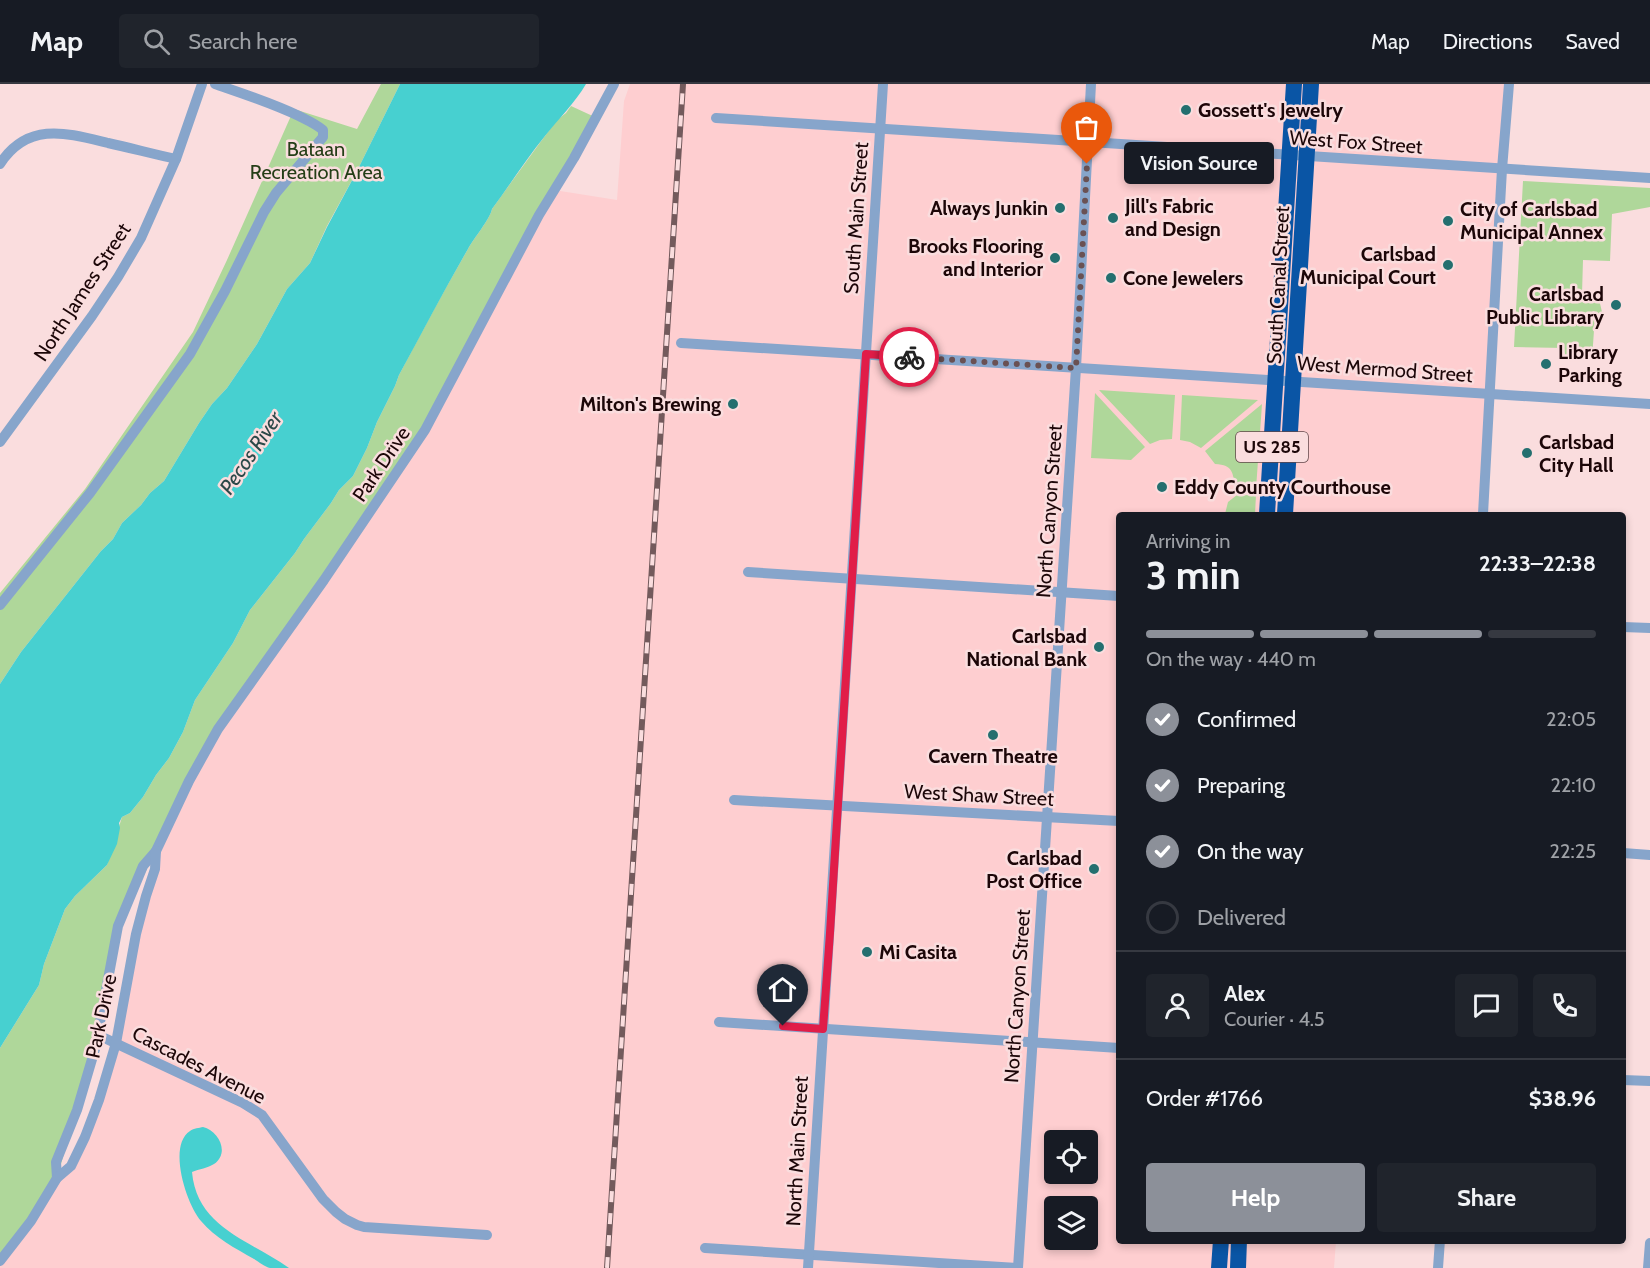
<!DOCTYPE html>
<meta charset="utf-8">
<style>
body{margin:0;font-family:Cabin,sans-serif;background:#20242c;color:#f1f3f6;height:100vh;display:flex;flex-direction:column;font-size:22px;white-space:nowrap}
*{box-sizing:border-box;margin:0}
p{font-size:20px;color:#9ea1a6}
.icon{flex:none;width:33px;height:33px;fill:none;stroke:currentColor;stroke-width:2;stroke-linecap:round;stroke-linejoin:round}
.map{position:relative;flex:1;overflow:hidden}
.panel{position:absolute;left:1116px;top:428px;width:510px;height:732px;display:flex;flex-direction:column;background:#171b24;border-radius:6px;box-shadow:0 3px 9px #0003}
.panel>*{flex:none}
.buttons{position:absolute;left:1044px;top:1046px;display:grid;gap:12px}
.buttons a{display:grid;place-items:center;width:54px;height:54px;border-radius:6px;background:#171b24;box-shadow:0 3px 9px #0003;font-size:30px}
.pin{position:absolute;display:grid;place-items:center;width:51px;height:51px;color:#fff;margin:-62px -26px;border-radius:50% 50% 50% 0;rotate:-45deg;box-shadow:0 0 6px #0007}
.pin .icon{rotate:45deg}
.courier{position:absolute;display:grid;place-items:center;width:60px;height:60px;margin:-30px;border:4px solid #e11d48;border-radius:50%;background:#fff;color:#222;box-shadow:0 2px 8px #0007}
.bubble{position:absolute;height:42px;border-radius:6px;background:#171b24;box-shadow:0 3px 9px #0003;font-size:20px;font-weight:800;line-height:42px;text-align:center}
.head em{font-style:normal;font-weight:800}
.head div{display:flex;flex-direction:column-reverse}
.head{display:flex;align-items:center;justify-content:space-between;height:102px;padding:0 30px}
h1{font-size:39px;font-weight:800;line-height:45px}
.bar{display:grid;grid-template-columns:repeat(4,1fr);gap:9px 6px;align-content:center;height:72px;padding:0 30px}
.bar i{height:8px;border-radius:4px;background:#363941}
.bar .selected{background:#8c9099}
.bar p{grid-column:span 4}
.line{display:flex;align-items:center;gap:15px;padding:0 30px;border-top:2px solid #363941}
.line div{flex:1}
.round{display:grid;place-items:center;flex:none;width:63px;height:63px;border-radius:6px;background:#20242c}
ol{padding:0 30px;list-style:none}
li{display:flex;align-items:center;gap:18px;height:66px}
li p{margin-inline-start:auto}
li .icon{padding:6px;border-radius:50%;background:#8c9099;color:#fff;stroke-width:4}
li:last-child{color:#9ea1a6}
li i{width:33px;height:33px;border:3px solid #363941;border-radius:50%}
.cta{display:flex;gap:12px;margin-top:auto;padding:12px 30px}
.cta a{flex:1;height:69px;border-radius:6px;background:#8c9099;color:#fff;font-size:24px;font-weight:800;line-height:69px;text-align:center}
.cta a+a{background:#20242c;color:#f1f3f6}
header{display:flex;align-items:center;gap:36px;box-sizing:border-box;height:84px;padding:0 30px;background:#171b24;border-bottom:2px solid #363941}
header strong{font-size:28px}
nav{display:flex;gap:33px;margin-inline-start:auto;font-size:21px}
.search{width:420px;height:54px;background:#20242c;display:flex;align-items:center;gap:15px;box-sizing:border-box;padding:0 21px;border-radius:6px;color:#9ea1a6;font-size:22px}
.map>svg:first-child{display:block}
.built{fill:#feced0;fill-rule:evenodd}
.green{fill:#afd79a}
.water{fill:#47d0d0}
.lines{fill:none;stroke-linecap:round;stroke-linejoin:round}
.minor{stroke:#87a5cb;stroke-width:10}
.highway{stroke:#0a55a5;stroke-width:16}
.rail-casing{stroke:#735a5c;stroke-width:6}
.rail{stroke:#faddde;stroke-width:4;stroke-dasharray:11;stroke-linecap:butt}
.done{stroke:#6a5153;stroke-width:6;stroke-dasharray:0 10.8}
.route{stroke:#e11d48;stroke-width:8}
.poi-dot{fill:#246f6f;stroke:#faddde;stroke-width:2}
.labels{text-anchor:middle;stroke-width:5;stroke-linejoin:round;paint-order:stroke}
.shield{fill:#faddde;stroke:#5f4648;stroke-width:1.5}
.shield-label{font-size:18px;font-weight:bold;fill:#1c0608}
.poi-label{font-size:20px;font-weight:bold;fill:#1c0608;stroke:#faddde;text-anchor:start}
.street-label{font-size:20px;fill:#1c0608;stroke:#faddde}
.park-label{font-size:20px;fill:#253e17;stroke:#faddde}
.water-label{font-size:21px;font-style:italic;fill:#2c4949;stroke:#faddde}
</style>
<header>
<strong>Map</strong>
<div class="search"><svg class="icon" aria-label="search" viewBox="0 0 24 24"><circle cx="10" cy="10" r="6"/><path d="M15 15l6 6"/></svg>Search here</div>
<nav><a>Map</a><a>Directions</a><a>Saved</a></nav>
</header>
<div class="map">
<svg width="1650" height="1184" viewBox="0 0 1650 1184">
<rect width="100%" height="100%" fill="#faddde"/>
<path class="built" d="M630 0H1509L1483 430H1119V1156L1336 1157 1334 1184H0V1177L71 1082 99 1016 146 812 179 717 554 106 617 116 624 17ZM1054 1056H1088V1089H1054ZM1054 1122H1088V1155H1054Z"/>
<g class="green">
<polygon points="381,0 400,0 357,87 327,142 310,179 287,205 257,260 227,304 212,320 199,339 164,397 150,409 141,421 122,439 113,455 101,467 21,568 0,600 0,509 85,405 193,248 227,176 294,25 357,45"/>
<path d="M571 22 597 34 425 346 218 645 118 842 98 951 57 1094 0 1177V964L39 901 44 880 65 825 75 812 107 781 122 733 130 729 143 713 156 691 169 674 183 648 195 616 233 559 250 526 295 469 304 455 331 419 339 406 353 392 367 364 377 338 395 302 399 291C422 248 444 206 468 165 474 154 490 135 492 125L539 60 557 36 566 29Z"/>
<polygon points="1523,97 1650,104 1650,123 1612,130 1610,177 1583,176 1582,210 1598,211 1602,228 1601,232 1595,232 1592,275 1565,271 1564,264 1514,263"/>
<polygon points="1099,306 1175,311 1172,355 1160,356 1150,360"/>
<polygon points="1095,309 1145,363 1131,376 1091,374"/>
<polygon points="1182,311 1258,316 1201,364 1190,358 1180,356"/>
<path d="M1262 320 1256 405 1236 404C1232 389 1234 381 1215 380L1205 367Z"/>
<polygon points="1237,411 1256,411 1255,430 1225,430 1228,418"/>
</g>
<g class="water">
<path d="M400 0H586C575 19 559 34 545 52 526 75 510 101 492 125 490 135 474 154 468 165 444 206 422 249 399 291L395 302 377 338 367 364 353 392 339 406 331 419 304 455 295 469 250 526 233 559 195 616 183 648 169 674 156 691 143 713 130 729 122 733 119 739 120 744 117 760 107 781 75 812 65 825 44 880 39 901 0 964V600L21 568 101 467 113 455 122 439 141 421 150 409 164 397 199 339 212 320 227 304 257 260 287 205 310 179 327 143 357 87Z"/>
<path d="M203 1043C219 1047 230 1069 214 1080 208 1084 199 1085 192 1088 197 1144 250 1156 289 1184 284 1184 276 1184 270 1184 265 1183 259 1178 254 1175 235 1164 215 1154 201 1137 187 1121 167 1062 190 1047 194 1044 199 1044 203 1043Z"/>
</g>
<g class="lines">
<g class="minor">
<polyline points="716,34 1650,94"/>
<path d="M0 80C28 37 67 49 108 59 131 64 153 70 176 75"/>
<polyline points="681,259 1650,320"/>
<polyline points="0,358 92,232 118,193 141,154 176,75 202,0"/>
<polyline points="1483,430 1502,85 1509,0"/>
<polyline points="748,488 1119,512"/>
<path d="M0 521 90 409 190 270 225 207 264 128 276 109 323 53V46C316 40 307 36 299 32 272 19 244 10 215 0"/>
<polyline points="1623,543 1650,544"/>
<polyline points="734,716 1119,737"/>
<polyline points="1623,769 1650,771"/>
<polyline points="719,938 1119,964"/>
<polyline points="98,951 243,1019 262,1031 323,1115 336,1128 345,1135 357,1141 364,1143 487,1151"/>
<polyline points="1623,996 1650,997"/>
<polyline points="57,1094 56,1078 77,1026 95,965 118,842 143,782 156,767 189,697 218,645 324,496 425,346 539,131 574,74 614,0"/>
<polyline points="705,1164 1017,1184"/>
<polyline points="0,1177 31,1137 57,1094 71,1082 85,1053 99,1016 116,959 136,850 146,812 155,785 156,767"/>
<polyline points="808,1184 883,0"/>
<polyline points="1018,1184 1076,284 1091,0"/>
<polyline points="1438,1184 1440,1156"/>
<polyline points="1648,1184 1650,1159"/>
</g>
<g class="highway">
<polyline points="1267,430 1294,0"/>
<polyline points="1285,430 1311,0"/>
<polyline points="1219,1184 1221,1156"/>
<polyline points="1238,1184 1239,1156"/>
</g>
<g class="rail-casing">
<polyline id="rail" points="607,1184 683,0"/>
</g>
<use href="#rail" class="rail"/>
</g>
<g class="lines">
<polyline class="done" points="909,273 1076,284 1087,80"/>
<polyline class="route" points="783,942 823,945 830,849 866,270 909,273"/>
</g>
<g class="poi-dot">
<circle cx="1186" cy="26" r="6"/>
<circle cx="1060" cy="124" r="6"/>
<circle cx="1113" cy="134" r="6"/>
<circle cx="1448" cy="137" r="6"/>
<circle cx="1055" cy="174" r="6"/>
<circle cx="1448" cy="181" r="6"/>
<circle cx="1111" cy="194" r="6"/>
<circle cx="1616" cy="221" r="6"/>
<circle cx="1546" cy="280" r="6"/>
<circle cx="733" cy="320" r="6"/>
<circle cx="1527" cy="369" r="6"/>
<circle cx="1162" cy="403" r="6"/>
<circle cx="1099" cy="563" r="6"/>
<circle cx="993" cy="651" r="6"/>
<circle cx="1094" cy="785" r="6"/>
<circle cx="867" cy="868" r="6"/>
</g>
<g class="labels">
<rect class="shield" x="1236" y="348" width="72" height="30" rx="4.5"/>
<g class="shield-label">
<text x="1272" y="369">US 285</text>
</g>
<g class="poi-label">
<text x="1198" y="33">Gossett's Jewelry</text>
<text x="1125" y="129">Jill's Fabric<tspan x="1125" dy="23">and Design</tspan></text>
<text x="1048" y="131" text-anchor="end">Always Junkin</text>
<text x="1460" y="132">City of Carlsbad<tspan x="1460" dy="23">Municipal Annex</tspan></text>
<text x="1043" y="169" text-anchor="end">Brooks Flooring<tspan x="1043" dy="23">and Interior</tspan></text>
<text x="1436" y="177" text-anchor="end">Carlsbad<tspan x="1436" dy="23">Municipal Court</tspan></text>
<text x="1123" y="201">Cone Jewelers</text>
<text x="1604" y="217" text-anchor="end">Carlsbad<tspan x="1604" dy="23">Public Library</tspan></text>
<text x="1558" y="275">Library<tspan x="1558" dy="23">Parking</tspan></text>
<text x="721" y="327" text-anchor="end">Milton's Brewing</text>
<text x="1539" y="365">Carlsbad<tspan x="1539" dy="23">City Hall</tspan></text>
<text x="1174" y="410">Eddy County Courthouse</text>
<text x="1087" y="559" text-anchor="end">Carlsbad<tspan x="1087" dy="23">National Bank</tspan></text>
<text x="993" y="679" text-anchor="middle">Cavern Theatre</text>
<text x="1082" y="781" text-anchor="end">Carlsbad<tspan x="1082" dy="23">Post Office</tspan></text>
<text x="879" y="875">Mi Casita</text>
</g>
<g class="street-label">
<text transform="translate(1356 58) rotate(4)" y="7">West Fox Street</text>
<text transform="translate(856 134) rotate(-86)" y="7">South Main Street</text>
<text transform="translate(1278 201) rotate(-87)" y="7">South Canal Street</text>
<text transform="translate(82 208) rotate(-57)" y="7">North James Street</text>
<text transform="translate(1385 285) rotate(4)" y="7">West Mermod Street</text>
<text transform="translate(381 380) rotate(-56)" y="7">Park Drive</text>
<text transform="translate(1049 427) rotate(-86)" y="7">North Canyon Street</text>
<text transform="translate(979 711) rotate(3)" y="7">West Shaw Street</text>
<text transform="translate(1017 912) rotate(-86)" y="7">North Canyon Street</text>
<text transform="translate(101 932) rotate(-78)" y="7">Park Drive</text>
<text transform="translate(199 981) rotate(27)" y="7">Cascades Avenue</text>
<text transform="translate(797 1067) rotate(-87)" y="7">North Main Street</text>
</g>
<g class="park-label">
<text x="316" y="72">Bataan<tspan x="316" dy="23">Recreation Area</tspan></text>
</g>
<g class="water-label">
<text transform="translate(251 369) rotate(-56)" y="7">Pecos River</text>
</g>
</g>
</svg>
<div class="buttons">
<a><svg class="icon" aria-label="locate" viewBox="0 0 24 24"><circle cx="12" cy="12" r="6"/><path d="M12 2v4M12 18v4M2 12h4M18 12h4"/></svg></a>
<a><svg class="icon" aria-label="layers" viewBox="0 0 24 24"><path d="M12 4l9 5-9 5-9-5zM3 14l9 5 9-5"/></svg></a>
</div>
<div class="pin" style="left:1087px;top:80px;background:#ea580c"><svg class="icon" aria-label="bag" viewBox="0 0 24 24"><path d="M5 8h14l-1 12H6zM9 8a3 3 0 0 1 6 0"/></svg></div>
<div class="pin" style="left:783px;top:942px;background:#1f2937"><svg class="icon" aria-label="home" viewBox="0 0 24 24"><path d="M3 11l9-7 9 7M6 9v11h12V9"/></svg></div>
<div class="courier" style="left:909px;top:273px"><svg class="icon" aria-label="bike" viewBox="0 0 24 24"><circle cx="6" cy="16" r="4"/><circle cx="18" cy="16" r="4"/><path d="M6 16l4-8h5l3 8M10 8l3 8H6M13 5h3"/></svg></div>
<div class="bubble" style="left:1124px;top:58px;width:150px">Vision Source</div>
<section class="panel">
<div class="head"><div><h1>3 min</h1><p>Arriving in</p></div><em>22:33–22:38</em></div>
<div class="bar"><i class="selected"></i><i class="selected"></i><i class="selected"></i><i></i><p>On the way · 440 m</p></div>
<ol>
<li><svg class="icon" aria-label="check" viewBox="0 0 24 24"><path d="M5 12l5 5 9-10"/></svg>Confirmed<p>22:05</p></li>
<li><svg class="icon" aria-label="check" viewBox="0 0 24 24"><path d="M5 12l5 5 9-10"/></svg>Preparing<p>22:10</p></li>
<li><svg class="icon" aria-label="check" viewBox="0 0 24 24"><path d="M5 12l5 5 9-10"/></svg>On the way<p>22:25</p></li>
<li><i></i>Delivered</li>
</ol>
<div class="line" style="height:108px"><a class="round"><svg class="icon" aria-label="person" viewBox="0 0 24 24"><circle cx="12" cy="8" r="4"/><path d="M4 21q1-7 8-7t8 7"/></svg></a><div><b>Alex</b><p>Courier · 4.5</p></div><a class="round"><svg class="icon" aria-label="chat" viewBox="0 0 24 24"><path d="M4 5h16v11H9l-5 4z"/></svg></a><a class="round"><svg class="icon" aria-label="phone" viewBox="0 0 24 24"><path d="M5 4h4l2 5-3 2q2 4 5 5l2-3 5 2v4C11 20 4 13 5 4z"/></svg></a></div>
<div class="line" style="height:78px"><div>Order #1766</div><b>$38.96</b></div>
<div class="cta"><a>Help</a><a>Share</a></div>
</section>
</div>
